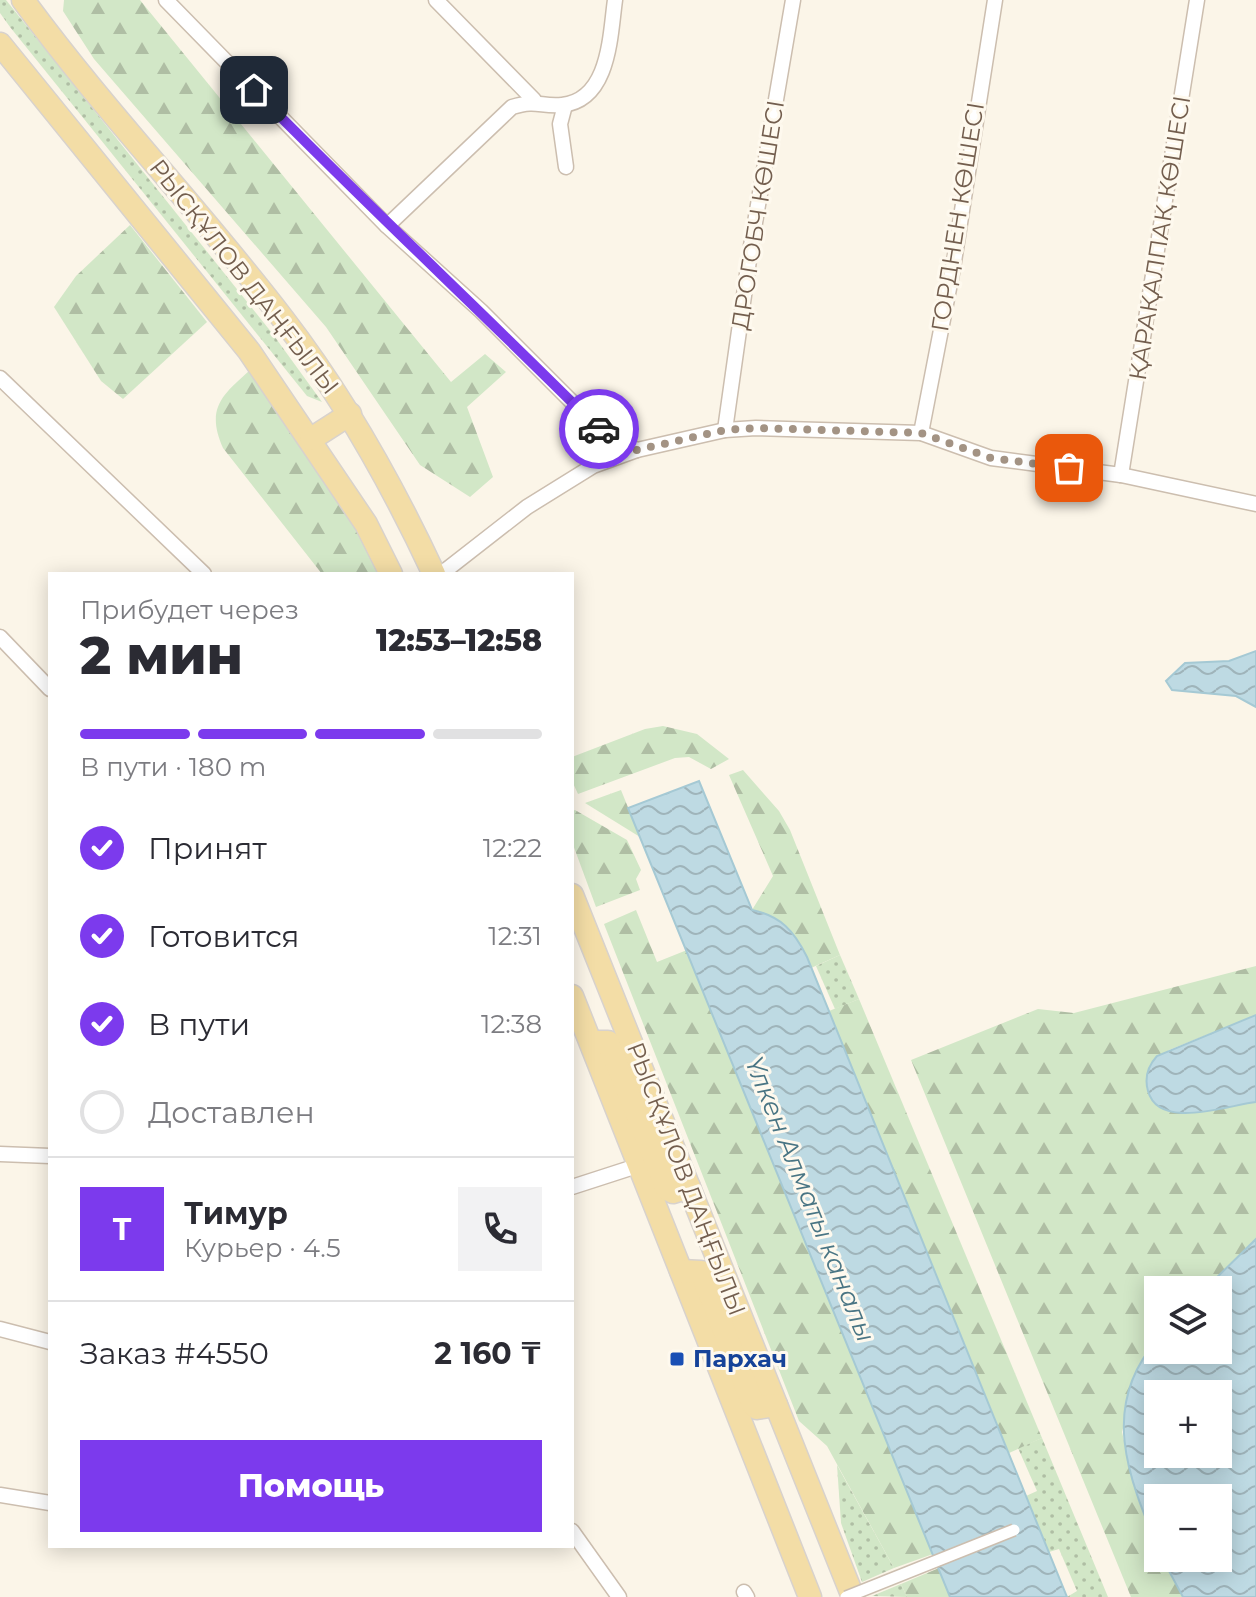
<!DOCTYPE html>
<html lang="ru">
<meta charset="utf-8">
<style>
body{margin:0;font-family:Montserrat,sans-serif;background:#f2f2f3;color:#2b2b33;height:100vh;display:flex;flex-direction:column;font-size:30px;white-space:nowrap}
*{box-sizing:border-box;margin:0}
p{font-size:26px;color:#7c7c81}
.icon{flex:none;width:44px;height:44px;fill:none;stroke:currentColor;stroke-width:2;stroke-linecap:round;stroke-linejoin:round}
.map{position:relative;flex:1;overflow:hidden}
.side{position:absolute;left:48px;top:572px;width:526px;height:976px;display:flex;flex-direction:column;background:#fff;border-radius:0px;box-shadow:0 4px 20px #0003}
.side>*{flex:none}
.buttons{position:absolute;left:1144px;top:1276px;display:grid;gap:16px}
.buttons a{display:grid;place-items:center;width:88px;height:88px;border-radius:0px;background:#fff;box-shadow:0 4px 20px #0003;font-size:40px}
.pin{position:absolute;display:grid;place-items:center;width:68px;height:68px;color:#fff;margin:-34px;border-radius:16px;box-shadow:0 4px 12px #0006}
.courier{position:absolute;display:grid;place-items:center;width:80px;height:80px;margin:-40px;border:6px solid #7c3aed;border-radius:50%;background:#fff;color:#222;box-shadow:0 2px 10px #0007}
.overview em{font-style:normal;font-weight:800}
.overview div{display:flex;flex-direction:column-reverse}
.overview{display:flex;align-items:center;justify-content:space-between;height:136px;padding:0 32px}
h1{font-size:52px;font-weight:800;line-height:60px}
.bar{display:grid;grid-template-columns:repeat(4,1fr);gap:12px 8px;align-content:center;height:96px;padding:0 32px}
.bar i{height:10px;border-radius:6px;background:#e1e1e2}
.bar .active{background:#7c3aed}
.bar p{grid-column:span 4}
.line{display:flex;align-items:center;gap:20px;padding:0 32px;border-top:2px solid #e1e1e2}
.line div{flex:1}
.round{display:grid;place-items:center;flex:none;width:84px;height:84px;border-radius:0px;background:#f2f2f3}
ol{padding:0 32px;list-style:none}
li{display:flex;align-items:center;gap:24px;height:88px}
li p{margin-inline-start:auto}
li .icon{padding:8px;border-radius:50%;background:#7c3aed;color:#fff;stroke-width:4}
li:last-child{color:#7c7c81}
li i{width:44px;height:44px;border:4px solid #e1e1e2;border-radius:50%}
.action{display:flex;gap:16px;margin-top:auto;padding:16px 32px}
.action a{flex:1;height:92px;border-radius:0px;background:#7c3aed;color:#fff;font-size:32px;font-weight:800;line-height:92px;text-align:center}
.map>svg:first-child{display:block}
.grass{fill:url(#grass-dots)}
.forest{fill:url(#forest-firs)}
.water{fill:url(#water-waves);stroke:#a5c9d4;stroke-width:2;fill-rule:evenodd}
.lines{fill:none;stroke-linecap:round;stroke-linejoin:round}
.minor-casing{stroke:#ccbeaf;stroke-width:17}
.primary-casing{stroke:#d8d2cd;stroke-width:25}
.minor{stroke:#fff;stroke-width:14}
.primary{stroke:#f3dda6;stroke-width:22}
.pedestrian-bridge-casing{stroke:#ccbeaf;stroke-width:14;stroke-linecap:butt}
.pedestrian-bridge{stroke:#fff;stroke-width:11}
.done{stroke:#a39384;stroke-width:8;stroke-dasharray:0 14.4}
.route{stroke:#7c3aed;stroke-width:10}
.transit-dot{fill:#1a4fb4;stroke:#fef9ee;stroke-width:3}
.labels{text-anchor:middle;stroke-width:6;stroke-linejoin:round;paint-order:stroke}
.street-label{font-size:24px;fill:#735e4e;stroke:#fef9ee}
.transit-label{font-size:24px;font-weight:bold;fill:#164399;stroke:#fef9ee;text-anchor:start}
.water-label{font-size:26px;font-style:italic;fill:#497584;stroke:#fef9ee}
</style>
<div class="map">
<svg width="1256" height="1597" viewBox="0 0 1256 1597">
<defs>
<pattern id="grass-dots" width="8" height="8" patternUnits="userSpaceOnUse" patternTransform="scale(2)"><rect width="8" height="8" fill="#d2e7c7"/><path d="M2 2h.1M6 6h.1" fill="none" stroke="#afbea4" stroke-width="1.8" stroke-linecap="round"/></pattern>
<pattern id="forest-firs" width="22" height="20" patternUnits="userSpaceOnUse" patternTransform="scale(2)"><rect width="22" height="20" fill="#d2e7c7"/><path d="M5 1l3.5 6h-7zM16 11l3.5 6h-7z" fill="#afbea4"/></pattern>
<pattern id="water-waves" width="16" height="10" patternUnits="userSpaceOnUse" patternTransform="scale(2)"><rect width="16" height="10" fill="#bedae3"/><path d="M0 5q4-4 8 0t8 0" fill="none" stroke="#9fb4ba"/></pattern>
</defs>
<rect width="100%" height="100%" fill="#fbf5e8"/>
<g class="grass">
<polygon points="0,0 6,0 272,333 322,402 307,396 10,27 0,13"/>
<polygon points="840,955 859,999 835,1009 816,966"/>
<polygon points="1042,1438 1108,1597 1067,1597 1077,1591 1059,1549 1049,1552 1026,1496 1037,1491 1018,1448"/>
<polygon points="837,1465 894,1568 862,1582 841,1523"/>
<polygon points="901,1584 907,1597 872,1596"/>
</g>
<g class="forest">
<polygon points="64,0 140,0 451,382 485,354 506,372 467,407 493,477 470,497 420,465 326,327 94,59 63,11"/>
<polygon points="130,225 207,322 123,399 101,381 54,307 76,276"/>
<path d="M249 371 331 486 382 574H322L223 448C206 409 221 396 249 371Z"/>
<polygon points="663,726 697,734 729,759 711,769 689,757 675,758 578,794 572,781 572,757 645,729"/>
<path d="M743 770 779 811 790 830 840 955 811 968C799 937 785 917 752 910L773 876 729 775Z"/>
<polygon points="621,790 640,837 585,803"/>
<polygon points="575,810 627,840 641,870 636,879 640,890 596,907 572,842 572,811"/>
<polygon points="636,910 657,962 687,950 933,1554 894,1568 827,1446 799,1421 604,924"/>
<path d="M1256 966V1015L1169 1050 1150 1065 1160 1106C1192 1121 1222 1105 1256 1102V1239L1204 1290H1158V1339L1141 1362 1122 1432 1136 1492 1158 1548V1558H1162L1183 1597H1131L911 1060 1038 1009 1074 1013Z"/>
<polygon points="859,999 1042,1438 1009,1453 829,1011"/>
<polygon points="939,1568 950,1597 907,1597 901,1584"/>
</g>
<g class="water">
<polygon points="1256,651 1256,707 1236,696 1172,690 1166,681 1185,663 1229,661"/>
<path d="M699 781 752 910C781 916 794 931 807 957L1067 1597H950L628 808Z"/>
<path d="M1256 1015V1102C1228 1105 1159 1131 1148 1091 1144 1077 1148 1066 1157 1056Z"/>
<path d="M1256 1239V1597H1183L1162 1558H1218V1498H1158V1548C1128 1477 1099 1405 1158 1339V1350H1218V1290H1204ZM1158 1394H1218V1454H1158Z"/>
</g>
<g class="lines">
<g class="minor-casing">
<g id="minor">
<polyline points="166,0 387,226 481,311 605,435 637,450"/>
<polyline points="436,0 534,100"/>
<polyline points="565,105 560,124 566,167"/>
<path d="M387 226 512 107C537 99 540 107 562 105 610 100 610 35 615 0"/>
<polyline points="0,378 204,574"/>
<polyline points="725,430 751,246 793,0"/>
<polyline points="921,433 953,268 995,0"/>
<polyline points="1121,475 1197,0"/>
<polyline points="441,574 527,507 593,466 637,450 725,430 756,428 921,433 991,458 1121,475 1256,504"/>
<polyline points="0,637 50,689"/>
<polyline points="0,1154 50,1156"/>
<polyline points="572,1187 640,1165"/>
<polyline points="0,1329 50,1342"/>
<polyline points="0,1495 50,1503"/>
<polyline points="572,1531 619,1597"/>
<polyline points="744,1592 747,1597"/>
</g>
</g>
<g class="primary-casing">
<g id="primary">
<path d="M23 0C104 111 200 210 283 319 344 398 392 484 434 574"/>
<polyline points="0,44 249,351 366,524 391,574"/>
<polyline points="311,439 350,414"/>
<polyline points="572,895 853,1597"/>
<polyline points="572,996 810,1597"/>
<polyline points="591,1042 608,1042 667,1189 673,1192 689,1187"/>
<polyline points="681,1271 701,1272 753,1404 757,1408 776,1405"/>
</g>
</g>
<use href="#minor" class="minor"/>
<use href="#primary" class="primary"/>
<g class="pedestrian-bridge-casing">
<polyline id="pedestrian-bridge" points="846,1597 1014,1530"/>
</g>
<use href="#pedestrian-bridge" class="pedestrian-bridge"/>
</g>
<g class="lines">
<polyline class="done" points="599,429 637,450 725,430 756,428 921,433 991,458 1069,468"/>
<path class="route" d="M254 90C367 205 485 315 599 429"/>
</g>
<rect class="transit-dot" x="669" y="1351" width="16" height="16" rx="4"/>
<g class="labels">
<g class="street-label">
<text transform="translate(758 215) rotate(-81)" y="8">ДРОГОБЧ КӨШЕСІ</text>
<text transform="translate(958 217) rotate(-81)" y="8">ГОРДНЕН КӨШЕСІ</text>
<text transform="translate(1160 238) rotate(-81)" y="8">ҚАРАҚАЛПАҚ КӨШЕСІ</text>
<text transform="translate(244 277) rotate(52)" y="8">РЫСҚҰЛОВ ДАҢҒЫЛЫ</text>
<text transform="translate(686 1179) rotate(69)" y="8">РЫСҚҰЛОВ ДАҢҒЫЛЫ</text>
</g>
<g class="transit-label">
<text x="693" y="1367">Пархач</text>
</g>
<g class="water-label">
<text transform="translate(810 1199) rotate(68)" y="9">Үлкен Алматы каналы</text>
</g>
</g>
</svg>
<div class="buttons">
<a><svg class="icon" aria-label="layers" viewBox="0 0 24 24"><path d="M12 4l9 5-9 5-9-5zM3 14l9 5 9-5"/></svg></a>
<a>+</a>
<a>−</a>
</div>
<div class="pin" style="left:1069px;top:468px;background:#ea580c"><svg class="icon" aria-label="bag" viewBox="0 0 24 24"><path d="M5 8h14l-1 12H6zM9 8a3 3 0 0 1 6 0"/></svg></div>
<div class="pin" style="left:254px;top:90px;background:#1f2937"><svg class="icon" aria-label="home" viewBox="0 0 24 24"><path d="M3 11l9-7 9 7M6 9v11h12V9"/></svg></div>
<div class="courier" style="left:599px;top:429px"><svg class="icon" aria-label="car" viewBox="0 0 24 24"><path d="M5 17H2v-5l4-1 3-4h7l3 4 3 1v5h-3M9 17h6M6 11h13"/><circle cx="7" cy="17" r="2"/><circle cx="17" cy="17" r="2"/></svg></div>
<section class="side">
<div class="overview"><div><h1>2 мин</h1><p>Прибудет через</p></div><em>12:53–12:58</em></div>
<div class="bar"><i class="active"></i><i class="active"></i><i class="active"></i><i></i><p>В пути · 180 m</p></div>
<ol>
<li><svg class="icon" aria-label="check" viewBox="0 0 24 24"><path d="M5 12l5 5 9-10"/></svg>Принят<p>12:22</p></li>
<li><svg class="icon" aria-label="check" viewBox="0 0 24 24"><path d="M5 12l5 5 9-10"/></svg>Готовится<p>12:31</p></li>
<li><svg class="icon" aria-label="check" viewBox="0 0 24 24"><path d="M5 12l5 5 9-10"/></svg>В пути<p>12:38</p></li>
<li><i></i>Доставлен</li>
</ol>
<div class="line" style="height:144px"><b class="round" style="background:#7c3aed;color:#fff">Т</b><div><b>Тимур</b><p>Курьер · 4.5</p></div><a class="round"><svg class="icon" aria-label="phone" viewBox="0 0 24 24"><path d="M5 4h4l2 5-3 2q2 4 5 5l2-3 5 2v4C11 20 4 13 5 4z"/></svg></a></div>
<div class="line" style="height:104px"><div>Заказ #4550</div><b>2 160 ₸</b></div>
<div class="action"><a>Помощь</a></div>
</section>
</div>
